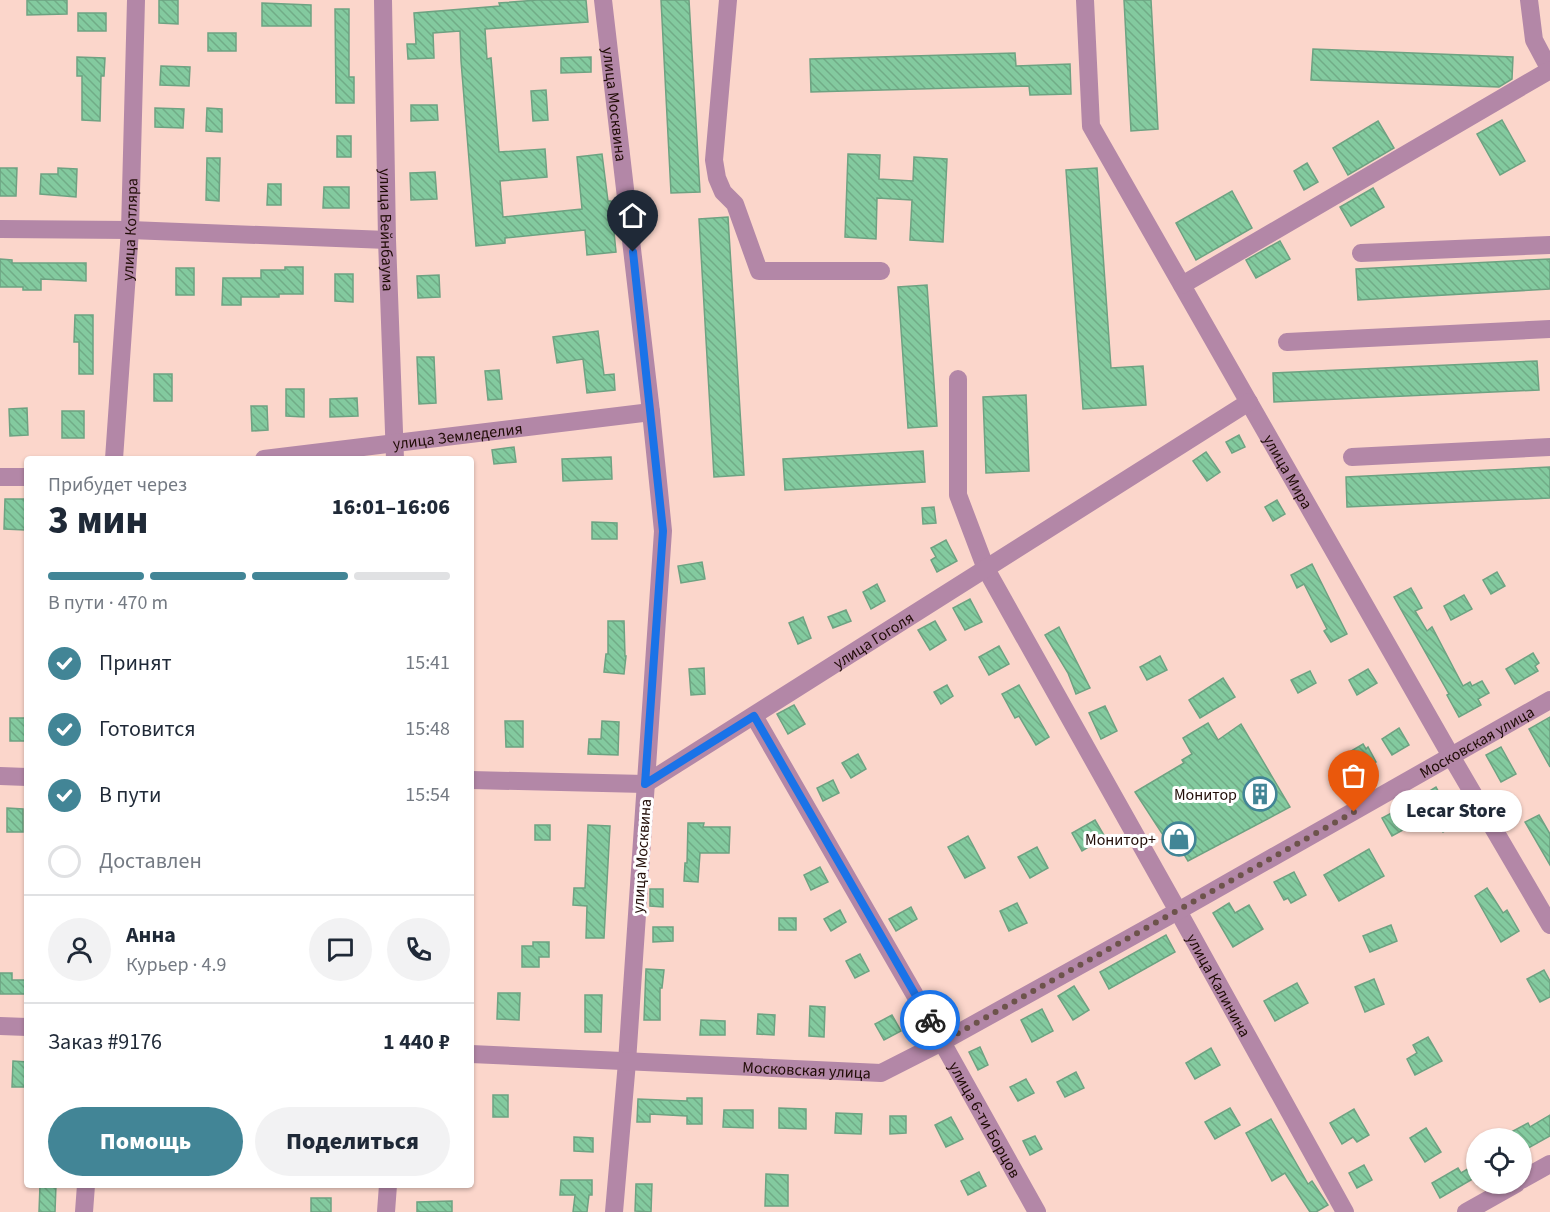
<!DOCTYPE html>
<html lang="ru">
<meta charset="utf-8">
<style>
body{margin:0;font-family:"Source Sans 3",sans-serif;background:#f2f2f3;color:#1f2937;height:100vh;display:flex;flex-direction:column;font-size:22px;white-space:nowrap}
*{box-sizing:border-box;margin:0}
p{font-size:20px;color:#747a83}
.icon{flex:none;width:33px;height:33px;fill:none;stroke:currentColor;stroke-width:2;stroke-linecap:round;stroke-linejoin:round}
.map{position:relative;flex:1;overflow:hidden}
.sheet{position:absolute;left:24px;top:456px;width:450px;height:732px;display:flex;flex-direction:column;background:#fff;border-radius:6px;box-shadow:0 2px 4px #0004}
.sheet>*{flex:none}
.fabs{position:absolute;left:1466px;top:1128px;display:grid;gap:12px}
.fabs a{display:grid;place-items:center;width:66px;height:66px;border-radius:50%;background:#fff;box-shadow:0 2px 4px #0004;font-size:30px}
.pin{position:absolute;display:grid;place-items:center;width:51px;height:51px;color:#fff;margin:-62px -26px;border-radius:50% 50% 50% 0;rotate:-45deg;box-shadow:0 0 6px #0007}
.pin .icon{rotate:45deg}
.courier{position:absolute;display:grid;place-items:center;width:60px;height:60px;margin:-30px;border:4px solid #1a73e8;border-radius:50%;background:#fff;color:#222;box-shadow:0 2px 8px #0007}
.bubble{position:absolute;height:42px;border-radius:21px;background:#fff;box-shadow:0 2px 4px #0004;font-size:20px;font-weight:800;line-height:42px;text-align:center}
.headline em{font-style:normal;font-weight:800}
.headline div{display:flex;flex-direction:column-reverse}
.headline{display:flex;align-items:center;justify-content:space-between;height:102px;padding:0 24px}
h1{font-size:39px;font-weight:800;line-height:45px}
.bar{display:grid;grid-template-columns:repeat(4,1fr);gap:9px 6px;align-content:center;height:72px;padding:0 24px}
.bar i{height:8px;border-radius:4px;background:#e0e1e3}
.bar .selected{background:#428596}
.bar p{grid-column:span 4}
.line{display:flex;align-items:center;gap:15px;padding:0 24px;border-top:2px solid #e0e1e3}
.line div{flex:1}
.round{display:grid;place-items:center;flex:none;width:63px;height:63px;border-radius:32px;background:#f2f2f3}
ol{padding:0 24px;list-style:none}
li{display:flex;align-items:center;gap:18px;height:66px}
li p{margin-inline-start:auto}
li .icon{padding:6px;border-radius:50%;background:#428596;color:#fff;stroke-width:4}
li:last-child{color:#747a83}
li i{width:33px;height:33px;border:3px solid #e0e1e3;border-radius:50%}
.action{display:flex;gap:12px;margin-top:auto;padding:12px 24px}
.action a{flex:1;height:69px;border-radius:36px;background:#428596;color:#fff;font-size:24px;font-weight:800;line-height:69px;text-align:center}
.action a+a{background:#f2f2f3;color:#1f2937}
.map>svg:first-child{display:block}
.building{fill:url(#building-back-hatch);stroke:#6ea282;stroke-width:1.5}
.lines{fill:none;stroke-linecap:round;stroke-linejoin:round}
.minor{stroke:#b387a7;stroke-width:18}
.done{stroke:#6d534b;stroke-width:6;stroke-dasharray:0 10.8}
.route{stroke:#1a73e8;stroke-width:8}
.labels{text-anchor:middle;stroke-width:6;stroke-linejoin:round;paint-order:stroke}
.street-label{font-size:16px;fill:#200c06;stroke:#fff}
.poi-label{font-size:16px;fill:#200c06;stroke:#fff;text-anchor:end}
</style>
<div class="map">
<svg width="1550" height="1212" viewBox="0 0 1550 1212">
<defs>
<pattern id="building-back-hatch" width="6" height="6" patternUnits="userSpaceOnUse" patternTransform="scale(1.5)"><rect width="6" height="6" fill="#83ca9f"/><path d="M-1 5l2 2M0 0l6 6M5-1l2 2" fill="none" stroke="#71ac87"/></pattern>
</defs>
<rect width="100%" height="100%" fill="#fbd6cb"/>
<g class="building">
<polygon points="27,0 67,0 67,14 27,15"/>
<polygon points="159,0 178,0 178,24 159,23"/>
<polygon points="537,0 586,0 588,22 485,29 487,59 491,58 499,152 545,149 547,177 500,181 503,217 582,209 577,157 602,154 608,201 611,201 616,252 587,255 585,230 505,238 505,243 476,246 461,61 460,31 433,33 434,58 408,59 407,44 416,44 414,13 500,6 499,3"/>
<polygon points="661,0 689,0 700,192 671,193"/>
<polygon points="1124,0 1151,0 1158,129 1131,131"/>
<polygon points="262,3 311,5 311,26 262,26"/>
<polygon points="335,9 349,9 349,77 354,77 354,103 336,103"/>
<rect x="78" y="13" width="28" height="18"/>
<rect x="208" y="33" width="28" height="18"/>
<polygon points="1313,49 1513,57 1512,79 1499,87 1311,80"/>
<polygon points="1015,53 1016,66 1070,64 1071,94 1030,95 1029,86 811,92 810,59"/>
<polygon points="77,57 105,58 104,76 101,76 100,121 82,120 82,76 77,76"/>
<polygon points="591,57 591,72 561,73 561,58"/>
<polygon points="161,66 190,67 189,86 160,85"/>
<polygon points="546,90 548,120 533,121 531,91"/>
<polygon points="411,105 437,105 438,120 411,121"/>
<polygon points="155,108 184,109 183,128 155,127"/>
<polygon points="207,108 222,109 222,132 206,131"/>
<polygon points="1502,120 1525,161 1500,175 1477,134"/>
<polygon points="1378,121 1394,148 1348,175 1333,148"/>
<rect x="337" y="136" width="14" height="21"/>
<polygon points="848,154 880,155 879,179 913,181 914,157 947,159 943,242 910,240 912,200 877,198 876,239 845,237"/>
<polygon points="207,158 220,158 219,201 206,200"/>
<polygon points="1307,163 1318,182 1304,190 1294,171"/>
<polygon points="0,168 17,168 16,196 0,196"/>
<polygon points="58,168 77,169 76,197 40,194 41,174 58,174"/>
<polygon points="1097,168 1111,368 1143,366 1146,405 1083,409 1066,170"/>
<polygon points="435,172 437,199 411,200 410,173"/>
<polygon points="268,184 281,184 281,205 267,205"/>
<polygon points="324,187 349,187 349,208 323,208"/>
<polygon points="1373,188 1384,207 1351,226 1340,207"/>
<polygon points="1232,191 1252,228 1196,260 1176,223"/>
<polygon points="728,217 744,475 714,477 699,219"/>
<polygon points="1280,241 1290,259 1256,278 1246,260"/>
<polygon points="0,259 12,260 12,263 86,263 86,281 41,279 41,290 23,290 23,287 0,287"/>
<polygon points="1550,259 1550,289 1358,300 1356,269"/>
<polygon points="285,267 303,267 303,294 279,294 279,297 241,297 241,305 222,305 223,278 261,278 261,270 285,270"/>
<rect x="176" y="268" width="18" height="27"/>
<polygon points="335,274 353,274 353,302 335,301"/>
<polygon points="439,275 440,297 418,298 417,276"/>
<polygon points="927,285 937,426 908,428 898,287"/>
<polygon points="75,315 93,315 93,374 79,374 79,342 74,342"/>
<polygon points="598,331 604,375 614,374 615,390 587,393 583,359 557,363 553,337"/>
<polygon points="417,357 434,357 436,403 419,404"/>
<polygon points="1537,361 1539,390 1274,402 1273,373"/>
<polygon points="499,370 502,399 488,400 485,371"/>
<rect x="154" y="374" width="18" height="27"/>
<polygon points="286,389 304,389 304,417 286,416"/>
<polygon points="1026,395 1029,471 986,473 983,397"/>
<polygon points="357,398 358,416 330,417 330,399"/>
<polygon points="251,406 267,406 268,430 252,431"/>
<polygon points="27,408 28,435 10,436 9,409"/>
<rect x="62" y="411" width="22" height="27"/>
<polygon points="1239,435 1245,447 1232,453 1226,442"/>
<polygon points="514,447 516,462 494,464 492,450"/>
<polygon points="923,451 925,482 785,490 783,459"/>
<polygon points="1206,452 1220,472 1207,481 1193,461"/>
<polygon points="611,457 612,479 563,481 562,459"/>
<polygon points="1550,467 1550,498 1347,507 1346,477"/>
<polygon points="5,499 25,499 25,530 4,529"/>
<polygon points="1277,500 1285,514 1273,521 1265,507"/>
<polygon points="934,507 936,523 923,524 922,508"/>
<polygon points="592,522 617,523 617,539 592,539"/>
<polygon points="946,540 957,561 937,572 931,560 936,557 931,548"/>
<polygon points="702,562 705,579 681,583 678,566"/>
<polygon points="1312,564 1347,634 1331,642 1324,631 1327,629 1304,584 1297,588 1291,575"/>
<polygon points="1497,572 1505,586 1491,594 1483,580"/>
<polygon points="877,584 885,601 871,609 863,592"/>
<polygon points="1411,588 1422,608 1415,611 1427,631 1432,627 1463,686 1470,682 1472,686 1482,681 1489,693 1478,699 1481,705 1459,717 1447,695 1449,694 1394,597"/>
<polygon points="1464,595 1472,609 1451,620 1444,606"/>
<polygon points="970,599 982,622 965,630 953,608"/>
<polygon points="846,610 851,621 833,628 828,617"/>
<polygon points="803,617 811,638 798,644 789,623"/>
<polygon points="608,621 624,621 625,656 626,656 624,674 604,672 606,654 608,654"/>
<polygon points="935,621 946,640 930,650 918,630"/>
<polygon points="1059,627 1090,688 1076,694 1068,673 1045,635"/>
<polygon points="999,646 1009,664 989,675 979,657"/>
<polygon points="1533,653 1539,663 1535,666 1538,671 1515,684 1506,669"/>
<polygon points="1160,656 1167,670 1147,680 1140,667"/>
<polygon points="704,668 705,694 691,695 689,669"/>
<polygon points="1368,669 1377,683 1357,695 1349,680"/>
<polygon points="1310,671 1316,683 1298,693 1291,680"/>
<polygon points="1223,678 1235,697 1200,718 1189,700"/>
<polygon points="947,685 953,696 941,704 934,692"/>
<polygon points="1019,685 1049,737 1036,745 1019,716 1015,718 1002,694"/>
<polygon points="794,705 805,724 788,734 777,714"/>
<polygon points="1105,706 1117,731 1101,739 1089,713"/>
<polygon points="1550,717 1550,767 1529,729"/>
<polygon points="10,718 26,718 25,741 10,741"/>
<polygon points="505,721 523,721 523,747 506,747"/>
<polygon points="602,721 619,722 618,755 588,754 589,739 601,739"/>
<polygon points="1208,723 1218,740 1241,724 1290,807 1188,861 1182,851 1176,855 1135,792 1184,763 1182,760 1192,754 1183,738"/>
<polygon points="1399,728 1409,745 1392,755 1382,739"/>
<polygon points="1363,744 1366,749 1368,747 1376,762 1345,780 1334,761"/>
<polygon points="1501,747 1516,774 1501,782 1486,755"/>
<polygon points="858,754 866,769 851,778 842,763"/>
<polygon points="833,780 839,793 823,801 817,788"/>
<polygon points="1436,787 1457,824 1443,832 1429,806 1424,809 1418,798"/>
<polygon points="7,808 23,809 23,832 7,832"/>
<polygon points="1399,809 1407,823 1401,826 1403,830 1392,836 1382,818"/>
<polygon points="1539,815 1550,834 1550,865 1525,822"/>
<polygon points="1095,820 1105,837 1082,851 1072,833"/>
<polygon points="688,823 704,823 703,827 730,827 729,853 700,853 698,882 684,881 685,863 687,863"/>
<rect x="535" y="825" width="15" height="15"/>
<polygon points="588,825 610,826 604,938 586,938 587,906 573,905 574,888 585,888"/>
<polygon points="968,836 985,868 965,878 948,847"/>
<polygon points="1037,847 1048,868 1030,878 1018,857"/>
<polygon points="1369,849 1384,876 1339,901 1324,875"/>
<polygon points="820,867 828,882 811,890 804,875"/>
<polygon points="1294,872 1306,895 1291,903 1288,898 1284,900 1274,882"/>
<polygon points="1487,888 1503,913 1507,910 1519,931 1501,942 1475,896"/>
<polygon points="650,889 663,889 663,907 650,906"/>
<polygon points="1017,903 1027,923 1009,931 1000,911"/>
<polygon points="1229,903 1235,913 1249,905 1263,929 1233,947 1213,913"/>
<polygon points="911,907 917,919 896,931 889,919"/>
<polygon points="840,910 846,922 831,931 824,919"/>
<rect x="779" y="918" width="17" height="12"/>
<polygon points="1391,925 1397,941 1370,952 1363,936"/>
<polygon points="653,927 673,927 673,941 653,942"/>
<polygon points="1166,935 1175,952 1109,989 1100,972"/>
<polygon points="533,942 549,942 549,957 539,957 539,967 522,967 522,946 533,946"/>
<polygon points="860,954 869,971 855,978 846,961"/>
<polygon points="646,969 664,970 662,988 660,988 660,1020 644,1020"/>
<polygon points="1544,970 1550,981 1550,997 1540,1002 1527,979"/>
<polygon points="0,973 12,973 12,980 27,980 27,994 0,994"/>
<polygon points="1374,979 1384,1004 1365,1012 1355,987"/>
<polygon points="1297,983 1308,1003 1275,1021 1264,1001"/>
<polygon points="1074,986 1089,1010 1073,1020 1058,996"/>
<polygon points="498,993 520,993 519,1020 497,1019"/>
<polygon points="585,995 602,995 601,1032 585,1032"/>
<polygon points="810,1006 825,1007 824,1037 809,1036"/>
<polygon points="1042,1009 1053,1031 1032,1042 1021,1020"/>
<polygon points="758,1014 775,1015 774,1035 757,1034"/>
<polygon points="892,1015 901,1031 884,1040 875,1024"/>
<polygon points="701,1020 725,1021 725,1035 700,1035"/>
<polygon points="1428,1037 1442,1061 1415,1075 1407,1059 1417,1053 1413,1045"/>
<polygon points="980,1047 988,1065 978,1070 969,1052"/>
<polygon points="1211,1048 1220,1065 1195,1079 1186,1063"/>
<polygon points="13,1061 27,1062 27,1087 12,1087"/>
<polygon points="1076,1072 1084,1088 1065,1097 1057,1082"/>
<polygon points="1026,1079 1034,1093 1018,1101 1010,1087"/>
<rect x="493" y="1095" width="15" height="22"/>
<polygon points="687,1098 702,1098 702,1124 687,1124 687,1116 650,1114 650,1122 637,1122 638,1099 687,1101"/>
<polygon points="779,1108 806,1109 806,1129 779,1128"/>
<polygon points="1230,1108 1240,1125 1215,1139 1205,1122"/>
<polygon points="1354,1109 1369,1135 1357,1142 1353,1137 1342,1144 1330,1123"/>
<polygon points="724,1110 753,1110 753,1128 723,1127"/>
<polygon points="836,1113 862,1114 861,1134 835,1133"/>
<polygon points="1550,1115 1550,1136 1521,1152 1521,1138 1500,1138 1528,1123 1530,1127"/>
<polygon points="890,1116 906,1116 906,1133 890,1134"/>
<polygon points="951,1117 963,1139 946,1147 935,1125"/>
<polygon points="1271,1119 1308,1184 1312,1181 1328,1205 1316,1212 1310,1212 1285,1173 1272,1181 1246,1133"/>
<polygon points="1426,1128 1441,1152 1425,1162 1410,1138"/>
<polygon points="1035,1136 1042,1149 1030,1155 1023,1141"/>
<polygon points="574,1137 593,1138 593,1152 574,1151"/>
<polygon points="1476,1164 1476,1177 1440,1198 1432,1183 1458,1168 1461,1173"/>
<polygon points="1364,1165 1372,1180 1357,1188 1349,1173"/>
<polygon points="979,1172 986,1186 968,1195 961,1181"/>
<polygon points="766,1174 788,1175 788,1206 765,1206"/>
<polygon points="561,1180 592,1180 592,1195 589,1195 587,1212 573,1212 575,1195 560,1195"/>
<polygon points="636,1184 652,1184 651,1212 635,1211"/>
<polygon points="40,1185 56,1185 55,1212 39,1212"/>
<rect x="311" y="1198" width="20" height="14"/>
<polygon points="452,1201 452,1212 417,1212 417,1202"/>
</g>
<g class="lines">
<g class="minor">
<path id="s1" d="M383 0 387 240 395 459"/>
<path id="s2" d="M603 0 651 412 663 531 627 1062 614 1212"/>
<polyline points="728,0 714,160 717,178 723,192 735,204 759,271 881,271"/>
<path id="s3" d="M1085 0 1091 126 1451 756 1550 925"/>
<polyline points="1529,0 1534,40 1550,70"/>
<polyline points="0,229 130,230 387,240"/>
<polyline points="1361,253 1550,245"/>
<polyline points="1182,285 1550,70"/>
<polyline points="1287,342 1550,329"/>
<path id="s4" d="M958 379V495L986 569 1178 911 1345 1212"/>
<polyline points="1352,457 1550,447"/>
<path id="s5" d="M114 459 130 230 136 0"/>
<path id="s6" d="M264 459 651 412"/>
<polyline points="0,477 27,477"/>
<path id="s7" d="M754 716 942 1042 1037 1212"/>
<polyline points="0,776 27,777"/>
<path id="s8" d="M471 780 645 784 1249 402"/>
<polyline points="0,1026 27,1027"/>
<path id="s9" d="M471 1054 881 1073 942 1042 1178 911 1550 700"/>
<polyline points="1521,1180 1550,1164"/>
<polyline points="84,1212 86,1185"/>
<polyline points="386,1212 388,1185"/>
<polyline points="1466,1212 1516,1184"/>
</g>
</g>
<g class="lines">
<polyline class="done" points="930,1020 942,1042 1354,812"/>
<polyline class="route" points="633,252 663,531 645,784 754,716 930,1020"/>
</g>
<defs>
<g id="building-ring" transform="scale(1.725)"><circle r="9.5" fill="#fff" stroke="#428596" stroke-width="1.5"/><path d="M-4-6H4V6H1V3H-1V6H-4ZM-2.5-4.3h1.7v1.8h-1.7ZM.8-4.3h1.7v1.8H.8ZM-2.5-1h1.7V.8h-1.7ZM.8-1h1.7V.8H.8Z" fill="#428596"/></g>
<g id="shop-ring" transform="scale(1.725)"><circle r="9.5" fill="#fff" stroke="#428596" stroke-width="1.5"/><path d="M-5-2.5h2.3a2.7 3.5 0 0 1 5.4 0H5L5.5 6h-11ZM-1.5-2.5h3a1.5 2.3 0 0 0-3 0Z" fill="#428596"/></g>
</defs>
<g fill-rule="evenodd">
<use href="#building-ring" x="1260" y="794"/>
<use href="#shop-ring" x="1179" y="839"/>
</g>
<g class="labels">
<g class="street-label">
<text dy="6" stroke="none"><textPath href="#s2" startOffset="105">улица Москвина</textPath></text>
<text dy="6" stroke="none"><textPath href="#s5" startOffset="230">улица Котляра</textPath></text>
<text dy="6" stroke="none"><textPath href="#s1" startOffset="230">улица Вейнбаума</textPath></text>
<text dy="6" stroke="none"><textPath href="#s6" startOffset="195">улица Земледелия</textPath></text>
<text dy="6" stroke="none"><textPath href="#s3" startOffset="524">улица Мира</textPath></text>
<text dy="6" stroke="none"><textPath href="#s8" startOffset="444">улица Гоголя</textPath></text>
<text dy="6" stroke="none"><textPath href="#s9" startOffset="1092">Московская улица</textPath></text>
<text transform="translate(641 856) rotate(-86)" y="6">улица Москвина</text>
<text dy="6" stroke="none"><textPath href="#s4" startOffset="672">улица Калинина</textPath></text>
<text dy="6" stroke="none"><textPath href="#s9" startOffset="336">Московская улица</textPath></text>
<text dy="6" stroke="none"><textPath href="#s7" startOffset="465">улица 6-ти Борцов</textPath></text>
</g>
<g class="poi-label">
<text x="1237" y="800">Монитор</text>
<text x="1156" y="845">Монитор+</text>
</g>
</g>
</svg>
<div class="fabs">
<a><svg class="icon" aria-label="locate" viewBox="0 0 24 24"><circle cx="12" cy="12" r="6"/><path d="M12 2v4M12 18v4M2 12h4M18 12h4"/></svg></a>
</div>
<div class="pin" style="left:1354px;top:812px;background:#ea580c"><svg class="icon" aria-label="bag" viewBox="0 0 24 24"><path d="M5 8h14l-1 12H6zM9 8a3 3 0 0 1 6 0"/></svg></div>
<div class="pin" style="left:633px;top:252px;background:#1f2937"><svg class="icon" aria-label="home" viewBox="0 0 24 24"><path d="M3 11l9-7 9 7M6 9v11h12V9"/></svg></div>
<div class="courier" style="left:930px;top:1020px"><svg class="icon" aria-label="bike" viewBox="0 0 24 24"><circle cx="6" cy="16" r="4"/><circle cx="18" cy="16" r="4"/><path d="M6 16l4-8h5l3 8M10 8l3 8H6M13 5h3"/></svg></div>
<div class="bubble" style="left:1390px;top:790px;width:132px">Lecar Store</div>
<section class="sheet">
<div class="headline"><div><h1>3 мин</h1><p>Прибудет через</p></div><em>16:01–16:06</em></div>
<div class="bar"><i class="selected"></i><i class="selected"></i><i class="selected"></i><i></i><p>В пути · 470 m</p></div>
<ol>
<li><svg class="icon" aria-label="check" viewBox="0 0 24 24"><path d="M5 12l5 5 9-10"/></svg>Принят<p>15:41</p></li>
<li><svg class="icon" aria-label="check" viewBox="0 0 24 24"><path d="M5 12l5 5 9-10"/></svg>Готовится<p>15:48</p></li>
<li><svg class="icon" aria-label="check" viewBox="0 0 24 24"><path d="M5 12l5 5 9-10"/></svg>В пути<p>15:54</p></li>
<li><i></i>Доставлен</li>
</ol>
<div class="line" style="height:108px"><a class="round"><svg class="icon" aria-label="person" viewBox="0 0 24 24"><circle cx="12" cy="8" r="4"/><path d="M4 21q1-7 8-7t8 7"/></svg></a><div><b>Анна</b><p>Курьер · 4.9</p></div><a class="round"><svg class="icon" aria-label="chat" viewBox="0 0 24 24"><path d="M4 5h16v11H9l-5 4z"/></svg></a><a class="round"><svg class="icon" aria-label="phone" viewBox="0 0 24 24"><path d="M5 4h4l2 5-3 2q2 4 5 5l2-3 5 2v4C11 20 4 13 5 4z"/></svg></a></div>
<div class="line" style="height:78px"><div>Заказ #9176</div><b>1 440 ₽</b></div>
<div class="action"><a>Помощь</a><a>Поделиться</a></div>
</section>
</div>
